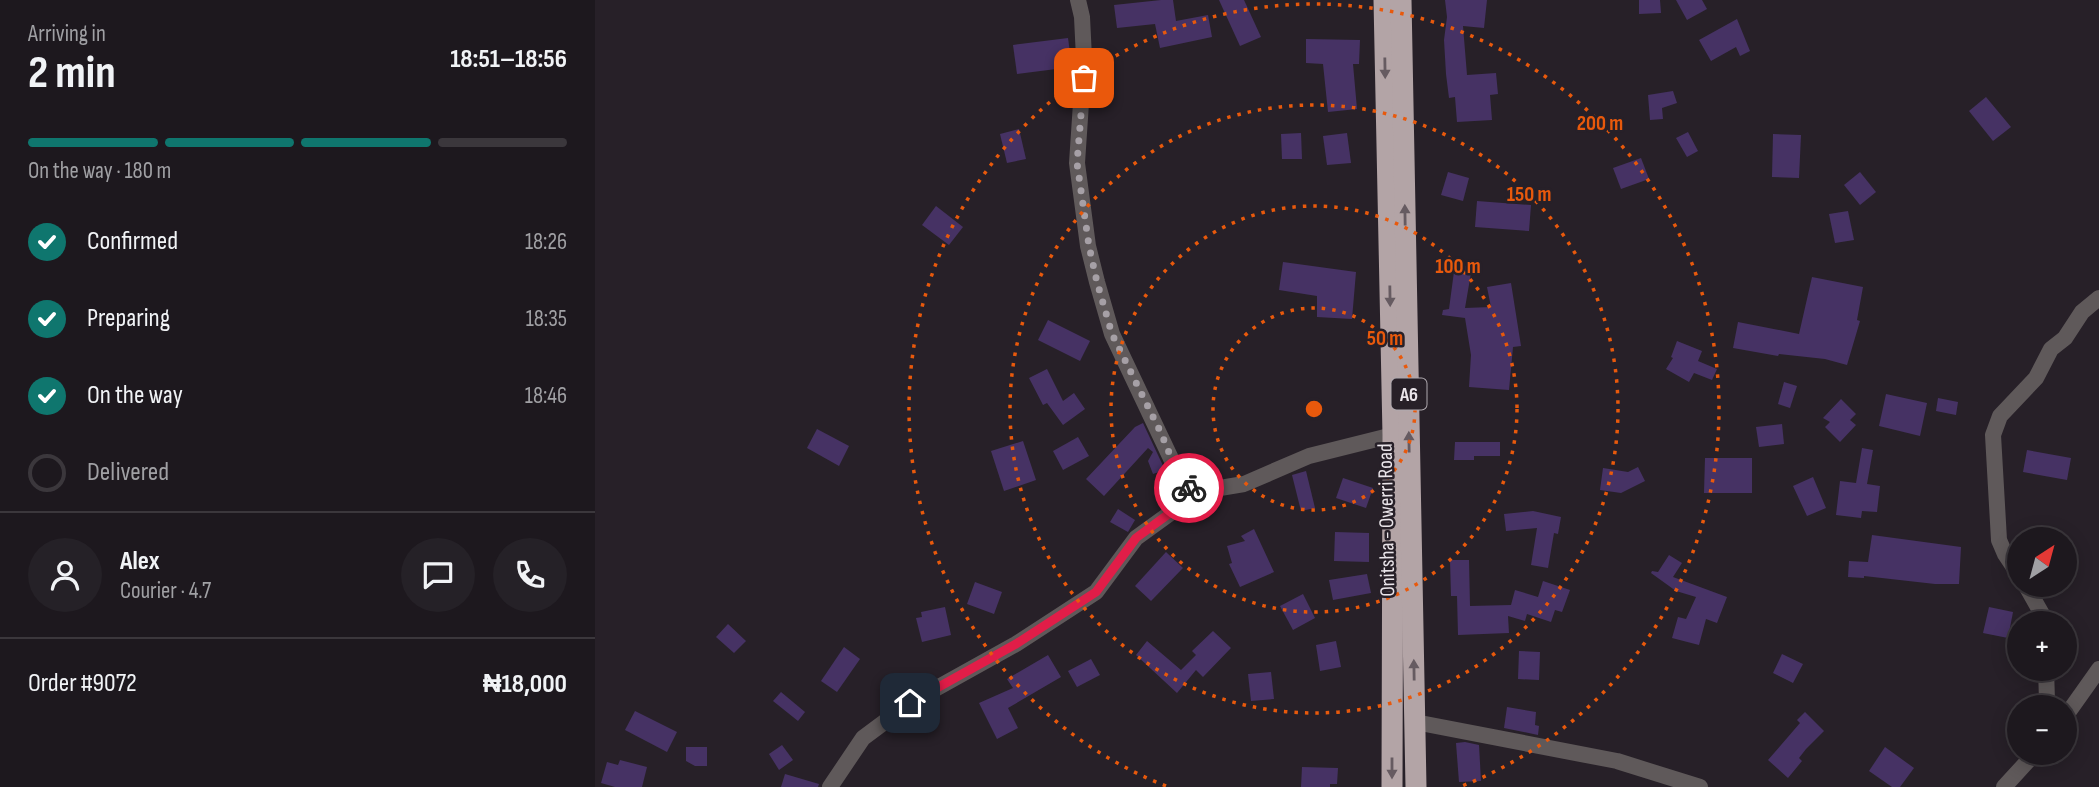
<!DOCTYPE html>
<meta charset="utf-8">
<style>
body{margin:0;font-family:"Sofia Sans Condensed",sans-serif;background:#252127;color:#f1f3f6;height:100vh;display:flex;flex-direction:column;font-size:26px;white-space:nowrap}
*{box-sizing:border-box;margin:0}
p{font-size:23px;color:#a0a0a4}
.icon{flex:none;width:38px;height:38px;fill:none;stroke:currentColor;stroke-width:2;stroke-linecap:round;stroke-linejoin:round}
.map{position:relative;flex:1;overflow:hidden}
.drawer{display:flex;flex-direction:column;background:#1d181e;width:595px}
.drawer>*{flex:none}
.needle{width:46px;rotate:36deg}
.buttons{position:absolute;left:1412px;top:527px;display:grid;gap:14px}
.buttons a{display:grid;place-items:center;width:70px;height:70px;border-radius:50%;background:#1d181e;box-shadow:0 4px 18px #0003,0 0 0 2px #3b373c;font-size:35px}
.pin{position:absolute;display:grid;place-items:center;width:60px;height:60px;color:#fff;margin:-30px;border-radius:14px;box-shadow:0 4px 10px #0006}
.courier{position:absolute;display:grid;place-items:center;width:70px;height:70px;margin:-35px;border:5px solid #e11d48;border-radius:50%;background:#fff;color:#222;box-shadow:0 2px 9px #0007}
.summary em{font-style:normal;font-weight:700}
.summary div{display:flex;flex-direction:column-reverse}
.summary{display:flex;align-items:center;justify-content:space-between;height:119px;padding:0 28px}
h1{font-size:46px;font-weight:700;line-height:52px}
.bar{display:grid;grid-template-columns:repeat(4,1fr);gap:10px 7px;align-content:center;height:84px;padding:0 28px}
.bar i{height:9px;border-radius:5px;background:#3b373c}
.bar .selected{background:#0f766e}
.bar p{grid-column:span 4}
.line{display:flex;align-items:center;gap:18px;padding:0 28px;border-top:2px solid #3b373c}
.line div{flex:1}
.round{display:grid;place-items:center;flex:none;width:74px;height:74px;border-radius:37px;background:#252127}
ol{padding:0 28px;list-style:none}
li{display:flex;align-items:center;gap:21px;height:77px}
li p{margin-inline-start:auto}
li .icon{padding:7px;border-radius:50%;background:#0f766e;color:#fff;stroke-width:4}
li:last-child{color:#a0a0a4}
li i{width:38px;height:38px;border:4px solid #3b373c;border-radius:50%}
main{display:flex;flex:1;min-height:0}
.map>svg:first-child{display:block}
.building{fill:#463264}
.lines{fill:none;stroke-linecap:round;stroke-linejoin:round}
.minor{stroke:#5f595a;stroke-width:16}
.highway{stroke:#b3a4a6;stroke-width:21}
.oneway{fill:#665b61}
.done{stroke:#a6a0a6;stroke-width:7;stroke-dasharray:0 12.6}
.route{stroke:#e11d48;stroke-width:9}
.ring{fill:none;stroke:#e8590c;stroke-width:3.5;stroke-dasharray:3.5 7}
.labels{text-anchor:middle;stroke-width:5;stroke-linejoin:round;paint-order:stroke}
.shield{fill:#272028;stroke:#b0aab0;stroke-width:2}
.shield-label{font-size:19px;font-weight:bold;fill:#eae5ea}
.street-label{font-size:21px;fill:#eae5ea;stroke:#272028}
.centre{fill:#e8590c;stroke:#272028;stroke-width:3.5}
.ring-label{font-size:21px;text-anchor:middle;font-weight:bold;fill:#e8590c;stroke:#272028;stroke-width:5;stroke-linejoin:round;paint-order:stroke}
</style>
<main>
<section class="drawer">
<div class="summary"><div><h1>2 min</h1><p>Arriving in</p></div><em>18:51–18:56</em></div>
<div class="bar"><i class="selected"></i><i class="selected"></i><i class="selected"></i><i></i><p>On the way · 180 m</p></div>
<ol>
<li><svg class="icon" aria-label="check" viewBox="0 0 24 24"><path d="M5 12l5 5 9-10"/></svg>Confirmed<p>18:26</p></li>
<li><svg class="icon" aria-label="check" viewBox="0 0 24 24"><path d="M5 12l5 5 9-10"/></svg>Preparing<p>18:35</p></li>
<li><svg class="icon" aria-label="check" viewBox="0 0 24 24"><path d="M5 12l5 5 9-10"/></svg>On the way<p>18:46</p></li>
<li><i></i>Delivered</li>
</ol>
<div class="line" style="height:126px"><a class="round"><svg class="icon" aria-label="person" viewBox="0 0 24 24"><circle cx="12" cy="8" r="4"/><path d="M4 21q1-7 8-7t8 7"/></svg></a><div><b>Alex</b><p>Courier · 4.7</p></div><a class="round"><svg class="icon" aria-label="chat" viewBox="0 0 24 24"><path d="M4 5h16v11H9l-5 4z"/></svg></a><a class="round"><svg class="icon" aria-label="phone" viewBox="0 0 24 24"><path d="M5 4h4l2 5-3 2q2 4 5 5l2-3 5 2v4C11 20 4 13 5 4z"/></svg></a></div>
<div class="line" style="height:91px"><div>Order #9072</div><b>₦18,000</b></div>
</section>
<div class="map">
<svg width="1504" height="787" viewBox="0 0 1504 787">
<rect width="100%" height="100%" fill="#272028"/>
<g class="building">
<polygon points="566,0 578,0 581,21 613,15 617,37 565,48 560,24 522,28 519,5"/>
<polygon points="624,0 649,0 666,37 645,46"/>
<polygon points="850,0 892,0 889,28 868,26 872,75 901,73 903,94 895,95 897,120 862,122 860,97 854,98 851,74 849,40 852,17"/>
<polygon points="1044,0 1065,0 1066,13 1044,14"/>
<polygon points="1081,0 1107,0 1112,9 1092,20"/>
<polygon points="1142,19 1155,51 1145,56 1141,47 1116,61 1104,40"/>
<polygon points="473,38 477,67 422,74 418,45"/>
<polygon points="711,39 765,40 764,64 758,64 762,109 733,112 728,64 711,63"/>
<polygon points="1078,91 1082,103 1067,108 1068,119 1055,120 1053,95"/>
<polygon points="1391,97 1416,127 1398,141 1374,111"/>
<polygon points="424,129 431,159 412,163 405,134"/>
<polygon points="1093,132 1103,151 1092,157 1081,138"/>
<polygon points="706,133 707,159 687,159 686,134"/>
<polygon points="752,133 756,163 732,165 728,136"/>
<polygon points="1178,134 1206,135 1204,178 1177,177"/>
<polygon points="1046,158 1054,179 1026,189 1018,168"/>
<polygon points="853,172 874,178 868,201 846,195"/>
<polygon points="1265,172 1281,192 1265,205 1249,185"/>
<polygon points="882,201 936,205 934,231 880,227"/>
<polygon points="341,206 368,227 354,245 327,225"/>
<polygon points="1253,211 1259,240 1240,243 1234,214"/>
<polygon points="688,262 761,272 757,319 722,317 722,296 684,290"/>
<polygon points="860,264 877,267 870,308 896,307 892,287 916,283 926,346 918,347 914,390 874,387 876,355 870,318 847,315 848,310 854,309"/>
<polygon points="1217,277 1268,287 1262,320 1265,321 1252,365 1230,359 1184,354 1183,356 1138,348 1143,322 1204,334"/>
<polygon points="453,320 495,341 485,361 443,340"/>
<polygon points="1082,341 1107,351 1103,361 1122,369 1117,380 1099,373 1094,382 1071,369 1078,358 1076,357"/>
<polygon points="452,369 468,401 479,393 490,409 468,425 452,403 448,405 434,378"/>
<polygon points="1189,382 1202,386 1195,408 1183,404"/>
<polygon points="1291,394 1332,403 1325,436 1284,426"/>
<polygon points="1343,398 1363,402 1361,415 1341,411"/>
<polygon points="1246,399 1261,414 1255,420 1261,425 1245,442 1230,427 1235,422 1228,418"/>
<polygon points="548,423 570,470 558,474 553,461 558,452 553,448 509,496 491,479 540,427"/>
<polygon points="1187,424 1189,444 1164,447 1161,427"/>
<polygon points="222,429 254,446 244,466 212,448"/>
<polygon points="483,437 494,456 468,470 458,451"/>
<polygon points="428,441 441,480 409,491 396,451"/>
<polygon points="860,442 905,442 905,456 879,456 879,460 859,460"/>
<polygon points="1267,448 1278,450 1272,484 1285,486 1282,512 1267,511 1266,518 1241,515 1245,481 1261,483"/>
<polygon points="1432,450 1476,458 1472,480 1428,472"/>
<polygon points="1110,458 1157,458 1157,493 1109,493"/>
<polygon points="1043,467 1050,481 1026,493 1005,490 1008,468 1033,472"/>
<polygon points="711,471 720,508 706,511 697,475"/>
<polygon points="1218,477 1231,508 1212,516 1198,486"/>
<polygon points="748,478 778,488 771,508 741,498"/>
<polygon points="523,509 540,520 533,532 515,522"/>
<polygon points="938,511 966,517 963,534 959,533 953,568 936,565 942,528 911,531 909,514"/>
<polygon points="659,529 679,572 645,587 634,564 637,563 632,546 650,541 646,536"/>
<polygon points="740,532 774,533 774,562 739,561"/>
<polygon points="1277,535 1366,547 1364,584 1340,584 1269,576 1269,578 1253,577 1254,561 1273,562"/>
<polygon points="571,552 588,568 556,601 540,586"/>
<polygon points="1074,555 1087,563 1078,577 1132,597 1122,623 1111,619 1104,645 1077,638 1083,617 1091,619 1101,597 1081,591 1056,573 1057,571 1063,572"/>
<polygon points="855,560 874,560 875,606 916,605 920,590 943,597 948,581 975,590 967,612 960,610 956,622 932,614 930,621 913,616 914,633 863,635 862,596 856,596"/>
<polygon points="772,574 776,593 738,600 734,580"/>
<polygon points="380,582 407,592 399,614 372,604"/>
<polygon points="708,594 720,618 698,630 685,606"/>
<polygon points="350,607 356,635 327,642 321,618 327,617 326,612"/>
<polygon points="1394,607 1418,612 1413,638 1388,633"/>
<polygon points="133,624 151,641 139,653 121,637"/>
<polygon points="618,631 636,648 608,677 601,670 582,693 541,655 552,641 586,670 601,655 597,651"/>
<polygon points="741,641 746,667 725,671 721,645"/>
<polygon points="249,647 265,659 242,692 226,681"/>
<polygon points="924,651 945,652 944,680 923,679"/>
<polygon points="1187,654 1208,664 1198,683 1178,673"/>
<polygon points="453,655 466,677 413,708 423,728 402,739 384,703 418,688 412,679"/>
<polygon points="496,659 505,675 482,687 473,671"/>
<polygon points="676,672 679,699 656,701 653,674"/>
<polygon points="186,692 210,712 203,721 178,701"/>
<polygon points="912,707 941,712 940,725 944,726 943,735 909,728"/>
<polygon points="40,711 82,732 72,752 30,730"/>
<polygon points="1210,712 1229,731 1211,749 1204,758 1207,761 1193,778 1173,760 1205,723 1202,720"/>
<polygon points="870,742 884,745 886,781 864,782 861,743"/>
<polygon points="187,745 198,760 184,770 174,754"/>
<polygon points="91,747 112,747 112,766 100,766 91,761"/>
<polygon points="1290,747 1319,768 1305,787 1297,787 1274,771"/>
<polygon points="25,760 52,767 47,787 20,787 6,783 12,762 23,765"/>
<polygon points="707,767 743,768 742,784 735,784 735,787 706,787"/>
<polygon points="190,774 224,784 223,787 186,787"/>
</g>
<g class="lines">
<g class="minor">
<polyline points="483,0 487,17 489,58 482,163 493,246 502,282 517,334 580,467 599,496"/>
<polyline points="1424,575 1410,554 1404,540 1398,435 1405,416 1441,378 1456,349 1470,338 1487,312 1504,298"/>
<polyline points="1430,584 1452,623"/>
<polyline points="1451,668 1452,701 1455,707"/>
<polyline points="1470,717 1504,669"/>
<polyline points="820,722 1022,761 1105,787"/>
<polyline points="235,787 268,738 315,703 421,644 501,592 541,538 599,496 619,489 649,484 714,456 798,435"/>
<polyline points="1409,787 1441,752"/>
</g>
<g class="highway">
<polyline points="789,0 798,435 797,787"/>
<polyline points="806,0 821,787"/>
</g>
</g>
<defs><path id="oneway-solid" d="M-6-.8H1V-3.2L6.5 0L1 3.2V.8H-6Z" transform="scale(1.75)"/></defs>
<g class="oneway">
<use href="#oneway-solid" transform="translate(790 68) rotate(89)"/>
<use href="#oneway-solid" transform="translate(810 215) rotate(-91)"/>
<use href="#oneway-solid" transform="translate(795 296) rotate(89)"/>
<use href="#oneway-solid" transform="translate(814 442) rotate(-91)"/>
<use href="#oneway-solid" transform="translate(819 670) rotate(-91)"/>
<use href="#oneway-solid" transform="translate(797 768) rotate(90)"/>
</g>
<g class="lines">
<polyline class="done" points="489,78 482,163 494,246 502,282 517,334 566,433 580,467 594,488"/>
<polyline class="route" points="315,703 421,644 501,592 541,538 598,496 594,488"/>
</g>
<g class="ring">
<circle cx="719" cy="409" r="101"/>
<circle cx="719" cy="409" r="203"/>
<circle cx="719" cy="409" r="304"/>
<path d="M571 786A405 405 0 1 1 867 786"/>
</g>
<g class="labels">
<rect class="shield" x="796.5" y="378.5" width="35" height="31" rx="5"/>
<g class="shield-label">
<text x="814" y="401">A6</text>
</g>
<g class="street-label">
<text transform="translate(791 520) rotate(-91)" y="7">Onitsha - Owerri Road</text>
</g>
</g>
<circle cx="719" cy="409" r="10" class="centre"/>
<g class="ring-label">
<text x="1005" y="130">200 m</text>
<text x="934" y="201">150 m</text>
<text x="863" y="273">100 m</text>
<text x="790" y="345">50 m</text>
</g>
</svg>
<div class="buttons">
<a><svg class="needle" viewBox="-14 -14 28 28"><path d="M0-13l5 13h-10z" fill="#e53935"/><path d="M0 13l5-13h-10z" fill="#a0a0a4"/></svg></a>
<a>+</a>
<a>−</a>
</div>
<div class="pin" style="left:489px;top:78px;background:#ea580c"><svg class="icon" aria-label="bag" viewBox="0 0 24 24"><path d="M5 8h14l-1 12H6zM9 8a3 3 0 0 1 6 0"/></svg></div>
<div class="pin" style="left:315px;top:703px;background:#1f2937"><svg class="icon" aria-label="home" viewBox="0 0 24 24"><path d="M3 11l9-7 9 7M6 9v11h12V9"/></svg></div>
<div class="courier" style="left:594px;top:488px"><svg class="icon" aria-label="bike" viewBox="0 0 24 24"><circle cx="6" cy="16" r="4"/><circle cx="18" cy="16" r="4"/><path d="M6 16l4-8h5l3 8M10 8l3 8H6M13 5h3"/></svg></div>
</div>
</main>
